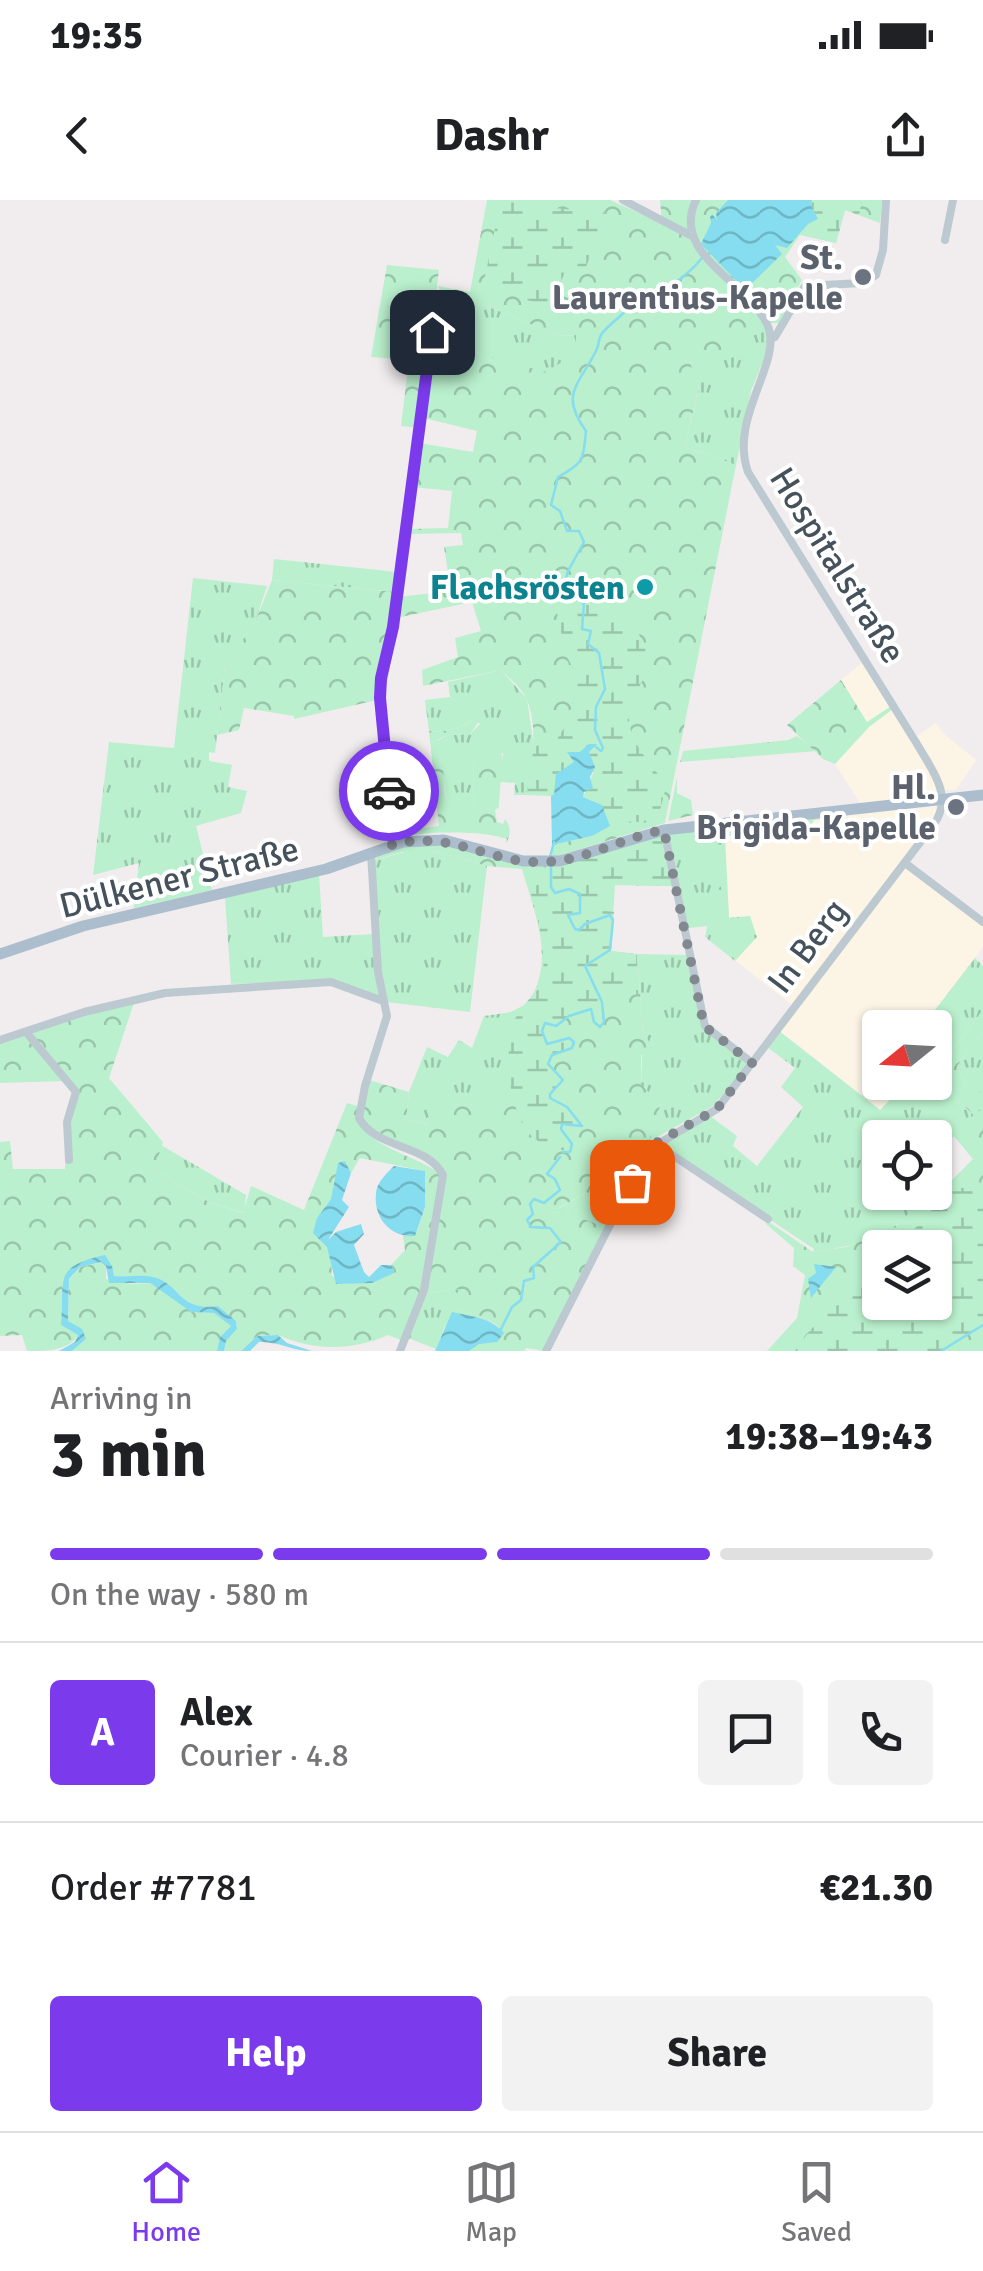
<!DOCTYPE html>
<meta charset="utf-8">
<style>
body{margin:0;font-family:Signika,sans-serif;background:#f2f2f2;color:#202124;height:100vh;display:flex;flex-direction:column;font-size:38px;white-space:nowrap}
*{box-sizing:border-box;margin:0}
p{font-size:32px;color:#757577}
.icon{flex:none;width:55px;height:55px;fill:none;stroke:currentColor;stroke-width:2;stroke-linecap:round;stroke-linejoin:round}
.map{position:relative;height:1151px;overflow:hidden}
.drawer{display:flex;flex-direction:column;background:#fff;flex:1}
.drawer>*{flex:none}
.needle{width:65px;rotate:252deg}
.fabs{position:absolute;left:862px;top:810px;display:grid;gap:20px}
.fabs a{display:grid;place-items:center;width:90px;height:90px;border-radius:10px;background:#fff;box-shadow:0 2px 8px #0004;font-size:50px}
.pin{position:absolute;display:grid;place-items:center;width:85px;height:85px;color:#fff;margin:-42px;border-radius:20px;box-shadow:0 5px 15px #0006}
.courier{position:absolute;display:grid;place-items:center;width:100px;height:100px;margin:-50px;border:8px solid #7c3aed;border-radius:50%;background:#fff;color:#222;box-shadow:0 2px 12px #0007}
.headline em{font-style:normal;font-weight:700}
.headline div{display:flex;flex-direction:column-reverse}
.headline{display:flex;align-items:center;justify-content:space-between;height:170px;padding:0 50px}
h1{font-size:65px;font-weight:700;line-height:75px}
.bar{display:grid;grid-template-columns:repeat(4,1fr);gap:15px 10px;align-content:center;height:120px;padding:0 50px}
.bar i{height:12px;border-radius:8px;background:#e0e0e0}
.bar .active{background:#7c3aed}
.bar p{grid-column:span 4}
.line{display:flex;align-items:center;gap:25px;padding:0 50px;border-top:2px solid #e0e0e0}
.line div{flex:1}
.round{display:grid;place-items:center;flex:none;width:105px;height:105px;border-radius:10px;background:#f2f2f2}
.primary-button{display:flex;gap:20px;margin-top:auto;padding:20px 50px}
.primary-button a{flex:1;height:115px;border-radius:10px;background:#7c3aed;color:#fff;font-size:40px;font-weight:700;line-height:115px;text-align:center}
.primary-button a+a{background:#f2f2f2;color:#202124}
.status{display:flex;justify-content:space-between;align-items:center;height:70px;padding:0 50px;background:#fff;direction:ltr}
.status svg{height:28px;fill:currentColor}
header{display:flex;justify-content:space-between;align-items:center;height:130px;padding:0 50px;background:#fff;font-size:45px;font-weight:700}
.tabs{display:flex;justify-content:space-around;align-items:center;height:140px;border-top:2px solid #e0e0e0;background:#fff;font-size:28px;color:#757577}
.tabs a{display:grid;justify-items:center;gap:5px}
.tabs .active{color:#7c3aed}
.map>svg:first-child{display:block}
.commercial{fill:#fcf5e6}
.grass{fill:url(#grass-tufts)}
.forest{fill:url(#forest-crowns);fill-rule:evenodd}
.wetland{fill:url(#wetland-marsh)}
.green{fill:#baf0cd}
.water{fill:url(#water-waves)}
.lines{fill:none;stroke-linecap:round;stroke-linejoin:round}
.stream{stroke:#85ddef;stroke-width:2.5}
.minor{stroke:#bdc9d1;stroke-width:8}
.major{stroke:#acbece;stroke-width:11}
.done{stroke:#81888f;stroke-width:10;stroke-dasharray:0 18}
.route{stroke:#7c3aed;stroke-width:12}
.worship-dot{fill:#6b7280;stroke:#fff;stroke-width:4}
.culture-dot{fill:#0f9aa8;stroke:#fff;stroke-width:4}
.labels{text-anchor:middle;stroke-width:8;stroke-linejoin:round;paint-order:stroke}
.worship-label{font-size:35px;font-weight:bold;fill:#5b616d;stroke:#fff;text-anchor:end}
.street-label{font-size:35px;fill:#45525c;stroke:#fff}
.culture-label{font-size:35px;font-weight:bold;fill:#0d838f;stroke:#fff;text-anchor:end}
</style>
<div class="status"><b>19:35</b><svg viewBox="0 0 49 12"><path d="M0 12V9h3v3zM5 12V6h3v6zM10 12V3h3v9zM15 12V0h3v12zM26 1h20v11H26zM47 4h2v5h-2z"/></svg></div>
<header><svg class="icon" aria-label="back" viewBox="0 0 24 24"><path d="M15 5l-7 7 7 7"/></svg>Dashr<svg class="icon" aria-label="share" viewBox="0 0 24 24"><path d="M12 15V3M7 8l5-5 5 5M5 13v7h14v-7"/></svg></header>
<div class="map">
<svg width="983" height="1151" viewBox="0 0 983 1151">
<defs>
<pattern id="grass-tufts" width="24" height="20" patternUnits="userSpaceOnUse" patternTransform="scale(2.5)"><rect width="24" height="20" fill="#baf0cd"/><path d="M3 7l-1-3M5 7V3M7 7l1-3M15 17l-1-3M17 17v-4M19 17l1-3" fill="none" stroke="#99c5aa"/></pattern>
<pattern id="forest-crowns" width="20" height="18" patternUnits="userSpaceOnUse" patternTransform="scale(2.5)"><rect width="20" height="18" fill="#baf0cd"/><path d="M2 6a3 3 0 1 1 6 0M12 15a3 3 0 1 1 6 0" fill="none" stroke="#99c5aa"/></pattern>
<pattern id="wetland-marsh" width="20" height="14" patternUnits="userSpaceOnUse" patternTransform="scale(2.5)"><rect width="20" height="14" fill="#baf0cd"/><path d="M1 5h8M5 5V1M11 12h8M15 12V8" fill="none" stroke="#99c5aa"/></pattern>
<pattern id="water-waves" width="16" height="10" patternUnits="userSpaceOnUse" patternTransform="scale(2.5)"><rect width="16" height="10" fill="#85ddef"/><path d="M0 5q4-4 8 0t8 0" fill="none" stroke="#6fb6c5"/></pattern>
</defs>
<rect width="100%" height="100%" fill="#f1edee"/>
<polygon class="commercial" points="862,463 911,540 936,523 944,534 976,560 956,590 935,590 937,614 903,662 983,725 983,747 922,827 880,828 880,882 888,883 899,891 881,910 780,831 796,808 705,737 706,729 729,718 724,635 810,626 816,616 861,611 859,601 835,564 869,527 841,480"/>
<g class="grass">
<polygon points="438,86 459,90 460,95 560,136 577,135 577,153 546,173 460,149"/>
<polygon points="757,112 768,135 767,151 751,191 736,265 685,247 699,186 690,163 701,150"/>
<polygon points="274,359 397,372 395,392 272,380"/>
<polygon points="193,378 267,386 255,422 225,467 215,553 209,552 209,561 232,565 228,587 247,591 241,613 196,626 212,690 134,708 139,663 93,675 109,542 174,548"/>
<path d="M501 470 527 499 534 546 527 595H514L515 583 499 582 503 553 473 554 474 614 453 613 448 607 437 541 447 535 470 534 480 524 474 519C462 529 444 533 429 531L425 500 450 497 448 482Z"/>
<polygon points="797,536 817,551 680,562 683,551 788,540"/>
<polygon points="836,617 814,620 807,631 788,623 723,629 725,718 750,716 757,737 735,761 705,737 707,726 689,728 685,725 667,632"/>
<polygon points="416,649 431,650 487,666 470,812 386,802 380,772 375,660"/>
<polygon points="319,673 323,737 374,734 380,795 377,797 332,781 231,784 225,698"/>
<polygon points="637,754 688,755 702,826 746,860 747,865 713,906 648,942 661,903 641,886 643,831"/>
<polygon points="975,758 983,766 983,810 935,873 935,828 922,827"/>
<path d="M528 803 541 872C496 904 489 907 433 904L429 924 406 920 409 892 427 847 448 857 459 840 472 848 484 816 511 812Z"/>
<path d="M779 831 880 910 898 891 888 883 935 880 974 915 935 956V938H880V992H935V986L940 993C920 998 913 1014 896 1025 871 1042 842 1048 813 1052L814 1049 663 948 665 941 710 916 737 936 733 946 757 966 803 907 781 887 795 868 767 847Z"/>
<polygon points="983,833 983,910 977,912 974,889 965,882 957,866"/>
<polygon points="161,945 246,995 244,1013 209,1002 154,970"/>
<polygon points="595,976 627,986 607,1028 556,1010 585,993"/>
<polygon points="460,1089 453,1109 485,1117 495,1125 483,1120 445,1126 436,1149 408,1138 426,1093"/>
</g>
<g class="forest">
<path d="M487 0H610L662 23 660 0H882L880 23 845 10 836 43 800 35 785 57 802 80 779 123H769L756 112 726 160 701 150 690 163 699 185 685 247 736 265 665 623 550 658 552 645 592 636 594 571 551 596 527 595C531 565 539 529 527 500 523 489 509 478 501 470L423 486 422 470 458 457 455 438 481 431 472 402 396 418 398 397 451 391 444 347 463 345 461 333 406 334 407 329 448 328 452 291 413 287 419 243 473 252 477 231 424 218 421 228 401 226 409 160 371 157 387 65 439 70 436 94 442 100 461 149 546 172 576 153V135L560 136 460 95 459 90 470 92Z"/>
<polygon points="272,380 395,392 377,500 294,519 294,516 244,508 239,530 217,535 225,466 255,422"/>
<polygon points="841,480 867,522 891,506 893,509 869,527 835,564 823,559 787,525"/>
<path d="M474 519 480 520 470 534 447 535 437 540C449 562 437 595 454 613H474L473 554 492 544 500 546C505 558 499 590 499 607L495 610 497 622 503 624 505 619C511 626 511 636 506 643L507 639C480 630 425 631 395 638V632L439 626 429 531C443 533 463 529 474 519Z"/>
<polygon points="677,577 677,593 691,600 693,615 668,621"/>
<polygon points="788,623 803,627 725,636 729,718 725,719 719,688 723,684 717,631"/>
<path d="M663 634 674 686 615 685 611 751 637 754 643 831 651 845 650 851 641 855V885L661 903 647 947 627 986 595 976 585 993 557 1009 607 1028 545 1151 526 1148 524 1151H469L499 1127 485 1117 452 1109 459 1089 426 1093 444 970 371 931C355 914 363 900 369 880L409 892 406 920 428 924 432 903C489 907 495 904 541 872L528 803C556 759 535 715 522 669L487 666 431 650 402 652 375 660 382 651 436 642 521 663Z"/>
<path d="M135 800 109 878 163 942 154 970 209 1002 243 1013 251 986 304 1010 347 903 357 906C355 946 414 953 439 973L441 981 423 1089 403 1141 388 1135C353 1151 313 1151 278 1135L257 1136 241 1151H224L226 1141 237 1129 236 1121 218 1106C177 1111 182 1085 154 1077 143 1074 126 1077 113 1076L105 1056C52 1067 65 1079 61 1125L78 1135C69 1151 46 1151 27 1151L22 1135 0 1136V942L10 941 13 969H65L66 924 75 893 66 881 0 883V841ZM360 958 425 971V1007L417 1031 415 1035 403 1036 405 1050 391 1065 394 1070C370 1081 357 1086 332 1076L331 1058 317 1018 331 999 345 961 351 973Z"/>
<path d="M983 810V833L957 866 965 882 981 893 978 911 983 910V1151H767L797 1118 805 1075 793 1066 794 1048 766 1024V1020L813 1052 846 1047 897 1025 926 996 940 992 973 959 953 935 974 915 935 880V873ZM880 1048H935V1102H880Z"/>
<polygon points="102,1062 106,1066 106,1079 131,1084 150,1083 191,1112 214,1113 231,1126 220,1137 217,1151 72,1151 86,1139 68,1121 69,1080 80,1067"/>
</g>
<g class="wetland">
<polygon points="501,0 525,0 554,8 607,13 584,72 567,68 549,107 483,86"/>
<polygon points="812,0 862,0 859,15 845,10 836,43 800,34 818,19 811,6"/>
<path d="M586 393C617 397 656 441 645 474 640 489 628 502 629 518 630 547 654 564 666 587L659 614 642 622 611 621 598 603 583 597 594 571 589 552 576 553 554 594 527 595 534 546 554 544 566 525 577 488 576 474 566 455 557 413 574 397Z"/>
<path d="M655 636 661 637 674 686 615 685 609 689 607 711 614 712 611 751 637 754 638 794 602 802 604 822 600 827 594 822 591 809 569 816 556 826 545 823 542 831 547 844 569 838 574 842 572 848 552 855 548 864 563 880 550 894 551 898 567 907 582 926 562 925 561 929 572 941 570 952C558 949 544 946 534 938 507 916 502 844 517 815 524 801 541 792 543 777 546 737 533 703 523 665L547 668Z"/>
<polygon points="983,986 983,1125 941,1151 795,1151 810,1130 880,1066 880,1102 935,1102 935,1048 898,1047 951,989"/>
</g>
<polygon class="green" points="359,370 388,373 386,389 358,386"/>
<g class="water">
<polygon points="728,0 812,0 811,6 818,19 808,24 787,48 775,45 782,54 745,90 701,44 711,23 710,17 712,14 717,20 716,13"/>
<polygon points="589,544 597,544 589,552 595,567 590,577 593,588 584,592 583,597 602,605 610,626 592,636 552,645 551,596 554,594 556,574 574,562 567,552 580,552"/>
<polygon points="345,961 351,973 342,1000 349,1007 328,1040 336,1032 361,1024 364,1034 354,1045 364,1072 369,1077 381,1065 391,1065 394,1070 394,1073 372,1083 336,1084 327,1047 313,1033 317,1018 331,999 338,963"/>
<path d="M394 966 425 971V1007L415 1036C391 1038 373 1018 376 993 377 982 386 974 394 966Z"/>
<path d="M105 1055 112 1066 114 1076C126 1077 143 1074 154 1077 182 1085 177 1111 218 1106L236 1121 237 1129 226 1141 224 1151H217L220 1137 231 1126 214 1113 191 1112 150 1083H109L106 1066 101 1062 80 1067 69 1079 68 1121 82 1129 86 1139 72 1151H59L75 1142 78 1135 61 1125C65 1078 52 1067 105 1055Z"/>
<polygon points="814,1064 836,1067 811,1098 808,1079 816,1073"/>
<path d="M452 1112C470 1116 492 1118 504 1133L497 1142 479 1144 469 1151H435Z"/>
<path d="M278 1135 287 1143 312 1151C292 1151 278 1141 259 1142L250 1151H241L257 1136Z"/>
</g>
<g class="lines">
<g class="stream">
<path d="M596 547 601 551 603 548 595 530 596 507 605 489 599 453 588 444 591 431 582 429 584 404 563 390 568 371 584 342 579 331H567L560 311 551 305 558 277C584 263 583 260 586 231 559 194 579 185 596 151 599 146 598 140 601 135 607 125 625 115 635 100 664 91 683 81 703 57"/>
<polyline points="550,657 554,642"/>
<polyline points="551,667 551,687 555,693 569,689 580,694 580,713 568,715 575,729 579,730 585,724 610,715 613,720 610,750 585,766 602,802 604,822 600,827 594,822 591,809 569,816 556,826 545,823 542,831 547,844 569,838 574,842 572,848 552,855 548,864 563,880 550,894 550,898 567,907 582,926 562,924 561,929 572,944 570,952 563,952"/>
<polyline points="500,1131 512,1107 521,1100 524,1081 534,1078 533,1067 561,1042 550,1028 531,1027 527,1020 533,1014 530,1004 534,999 544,1003 560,990 555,979 547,974 560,957"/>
<polyline points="941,1151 983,1125"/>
</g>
<g class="minor">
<polyline points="623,0 690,35"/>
<polyline points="945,40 953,0"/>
<polyline points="771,138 775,137 805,86 862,83 876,75 883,50 886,0"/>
<polyline points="664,630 705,826 752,863"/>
<polyline points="392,645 380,498 393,427 435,101"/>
<path d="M371 653 378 772 387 816 365 886 359 918C377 950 426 943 443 975L424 1090 400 1151"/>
<polyline points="905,663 983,722"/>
<polyline points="26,832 76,892 67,922 69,960"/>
<polyline points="0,840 84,812 165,793 331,782 383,801"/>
<polyline points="656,944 768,1019"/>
<path d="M546 1151 648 950 717 909 934 624C954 596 932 570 917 544L748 272C728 216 785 161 767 124 746 80 670 54 696 0"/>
</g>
<polyline class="major" points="0,754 83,726 326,669 403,642 444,640 523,661 560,661 664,630 983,595"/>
</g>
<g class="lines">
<path class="done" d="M389 591 392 645C451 629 489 664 544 662 586 661 623 637 664 630L704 826 752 863 717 909 651 946 632 982"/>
<polyline class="route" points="389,591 380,498 381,478 393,427 432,132"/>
</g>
<g class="worship-dot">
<circle cx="863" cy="77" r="10"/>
<circle cx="956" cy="607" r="10"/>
</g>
<circle class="culture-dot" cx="645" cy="387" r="10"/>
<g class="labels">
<g class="worship-label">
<text x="843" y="69">St.<tspan x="843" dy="40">Laurentius-Kapelle</tspan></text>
<text x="936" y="599">Hl.<tspan x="936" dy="40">Brigida-Kapelle</tspan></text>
</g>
<g class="street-label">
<text transform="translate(838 365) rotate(58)" y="12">Hospitalstraße</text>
<text transform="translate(179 677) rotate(-14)" y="12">Dülkener Straße</text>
<text transform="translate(807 746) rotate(-53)" y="12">In Berg</text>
</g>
<g class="culture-label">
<text x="625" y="399">Flachsrösten</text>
</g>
</g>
</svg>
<div class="fabs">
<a><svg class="needle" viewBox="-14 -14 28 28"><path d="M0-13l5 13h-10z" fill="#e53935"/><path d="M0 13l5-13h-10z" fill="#757577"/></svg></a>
<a><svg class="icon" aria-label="locate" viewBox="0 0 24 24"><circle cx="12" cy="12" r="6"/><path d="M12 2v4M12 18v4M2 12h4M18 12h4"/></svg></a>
<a><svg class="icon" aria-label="layers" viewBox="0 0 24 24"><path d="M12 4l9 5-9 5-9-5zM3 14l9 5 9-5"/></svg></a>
</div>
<div class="pin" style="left:632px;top:982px;background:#ea580c"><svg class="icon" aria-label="bag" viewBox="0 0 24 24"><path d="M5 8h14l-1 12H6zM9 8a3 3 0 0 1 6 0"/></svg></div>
<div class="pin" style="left:432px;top:132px;background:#1f2937"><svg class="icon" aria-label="home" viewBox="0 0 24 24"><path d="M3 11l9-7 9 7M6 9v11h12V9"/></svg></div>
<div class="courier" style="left:389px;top:591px"><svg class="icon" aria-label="car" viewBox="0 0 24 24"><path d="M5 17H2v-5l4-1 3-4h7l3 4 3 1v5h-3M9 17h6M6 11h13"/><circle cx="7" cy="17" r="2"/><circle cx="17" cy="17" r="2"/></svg></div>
</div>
<section class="drawer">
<div class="headline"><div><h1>3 min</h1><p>Arriving in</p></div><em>19:38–19:43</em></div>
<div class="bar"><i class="active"></i><i class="active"></i><i class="active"></i><i></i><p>On the way · 580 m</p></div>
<div class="line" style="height:180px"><b class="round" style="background:#7c3aed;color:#fff">A</b><div><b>Alex</b><p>Courier · 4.8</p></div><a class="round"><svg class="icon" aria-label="chat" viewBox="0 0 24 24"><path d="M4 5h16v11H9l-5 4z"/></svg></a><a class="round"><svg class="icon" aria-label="phone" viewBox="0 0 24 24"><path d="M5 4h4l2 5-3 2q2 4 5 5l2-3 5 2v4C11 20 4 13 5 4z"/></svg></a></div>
<div class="line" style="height:130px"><div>Order #7781</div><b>€21.30</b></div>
<div class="primary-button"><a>Help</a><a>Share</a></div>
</section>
<nav class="tabs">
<a class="active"><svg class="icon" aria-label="home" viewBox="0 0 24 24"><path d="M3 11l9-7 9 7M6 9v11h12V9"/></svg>Home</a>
<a><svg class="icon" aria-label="map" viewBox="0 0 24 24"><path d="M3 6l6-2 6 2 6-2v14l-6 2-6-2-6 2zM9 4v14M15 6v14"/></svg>Map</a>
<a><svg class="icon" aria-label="saved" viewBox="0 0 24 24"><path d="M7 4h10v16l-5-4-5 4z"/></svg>Saved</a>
</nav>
